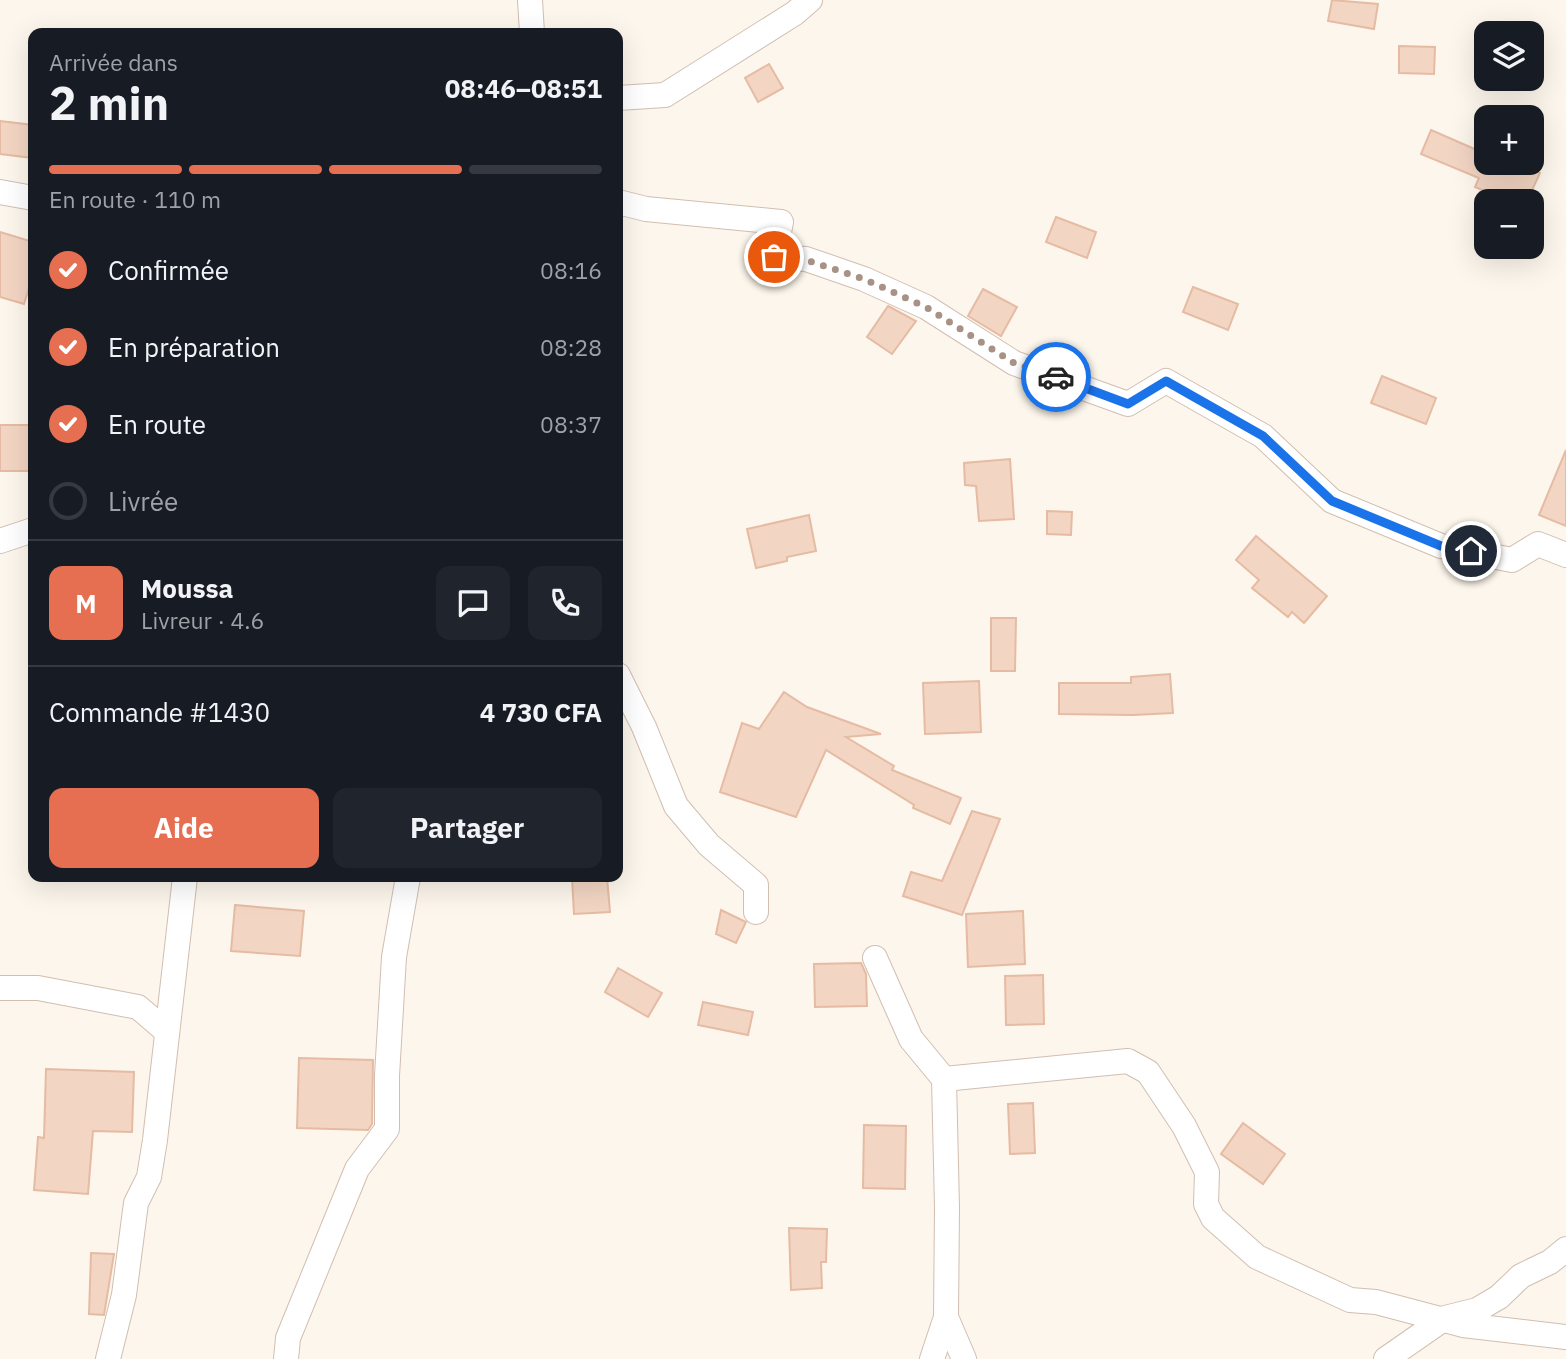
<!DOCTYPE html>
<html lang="fr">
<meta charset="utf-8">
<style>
body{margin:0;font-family:"IBM Plex Sans",sans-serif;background:#20242c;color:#f1f3f6;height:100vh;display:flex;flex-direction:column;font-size:26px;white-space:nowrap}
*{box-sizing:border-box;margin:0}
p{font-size:23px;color:#9ea1a6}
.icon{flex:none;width:38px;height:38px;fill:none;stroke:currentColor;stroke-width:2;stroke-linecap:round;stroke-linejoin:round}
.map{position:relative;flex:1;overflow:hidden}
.details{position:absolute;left:28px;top:28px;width:595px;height:854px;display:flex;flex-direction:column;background:#171b24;border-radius:14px;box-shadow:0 7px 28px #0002}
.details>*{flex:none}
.controls{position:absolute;left:1474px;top:21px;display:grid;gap:14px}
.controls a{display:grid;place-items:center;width:70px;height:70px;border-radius:14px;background:#171b24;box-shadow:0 7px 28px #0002;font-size:35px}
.pin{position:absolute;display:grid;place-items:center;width:60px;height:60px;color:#fff;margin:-30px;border:4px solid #fff;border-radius:50%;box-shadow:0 2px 7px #0007}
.courier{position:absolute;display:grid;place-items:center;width:70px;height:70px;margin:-35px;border:5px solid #1a73e8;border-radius:50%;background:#fff;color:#222;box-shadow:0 2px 9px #0007}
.summary em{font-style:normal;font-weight:700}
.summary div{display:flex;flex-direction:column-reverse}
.summary{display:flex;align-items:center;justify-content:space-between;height:119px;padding:0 21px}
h1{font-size:46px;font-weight:700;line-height:52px}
.bar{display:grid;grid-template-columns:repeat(4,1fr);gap:10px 7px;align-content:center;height:84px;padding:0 21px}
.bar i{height:9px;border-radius:5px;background:#363941}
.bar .current{background:#e76f51}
.bar p{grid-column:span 4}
.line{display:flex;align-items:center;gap:18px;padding:0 21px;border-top:2px solid #363941}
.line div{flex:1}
.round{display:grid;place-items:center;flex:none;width:74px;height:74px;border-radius:14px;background:#20242c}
ol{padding:0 21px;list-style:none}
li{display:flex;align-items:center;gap:21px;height:77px}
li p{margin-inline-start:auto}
li .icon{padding:7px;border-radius:50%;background:#e76f51;color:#fff;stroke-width:4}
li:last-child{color:#9ea1a6}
li i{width:38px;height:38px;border:4px solid #363941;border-radius:50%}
.primary-button{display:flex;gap:14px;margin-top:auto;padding:14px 21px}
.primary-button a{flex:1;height:80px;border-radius:14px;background:#e76f51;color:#fff;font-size:28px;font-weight:700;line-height:80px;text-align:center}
.primary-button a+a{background:#20242c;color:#f1f3f6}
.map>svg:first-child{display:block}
.building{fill:#f3d5c3;stroke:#e6bba3;stroke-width:2}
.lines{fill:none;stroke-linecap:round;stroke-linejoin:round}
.minor-casing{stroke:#d1beb0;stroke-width:26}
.minor{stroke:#fff;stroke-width:24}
.done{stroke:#a89285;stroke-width:7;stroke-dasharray:0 12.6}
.route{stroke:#1a73e8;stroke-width:9}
</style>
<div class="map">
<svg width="1566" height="1359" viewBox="0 0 1566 1359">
<rect width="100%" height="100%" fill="#fdf6ec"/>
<g class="building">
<polygon points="1332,0 1378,4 1374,29 1328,21"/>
<polygon points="1399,46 1435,47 1434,74 1399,73"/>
<polygon points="769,64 783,88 758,102 745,78"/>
<polygon points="0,121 33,125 33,158 0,154"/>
<polygon points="1431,130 1486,154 1486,163 1516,163 1540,173 1527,201 1508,201 1475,187 1479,178 1421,154"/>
<polygon points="1056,217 1096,232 1087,258 1046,242"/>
<polygon points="0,232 33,242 33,275 24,304 0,297"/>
<polygon points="1193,287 1238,304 1228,330 1183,312"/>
<polygon points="983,289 1017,307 1001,336 968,316"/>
<polygon points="888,306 916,321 892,354 867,337"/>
<polygon points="1382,376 1436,398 1426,424 1371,403"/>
<polygon points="0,425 32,425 31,471 0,471"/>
<polygon points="1566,450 1566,526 1539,515"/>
<polygon points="1010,459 1014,519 979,521 976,486 965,485 964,463"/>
<polygon points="1047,511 1072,512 1071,535 1047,534"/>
<polygon points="809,515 816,551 787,557 787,561 756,568 747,529"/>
<polygon points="1256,536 1327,596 1304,623 1292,612 1288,617 1252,588 1259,580 1236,560"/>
<polygon points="991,618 1016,618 1015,671 991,671"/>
<polygon points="1170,674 1173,713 1133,715 1059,714 1059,683 1131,683 1131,677"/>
<polygon points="979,681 981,732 925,734 923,683"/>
<polygon points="784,692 807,707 881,734 846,737 894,766 892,770 961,798 950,824 913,808 914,805 826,750 796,817 720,792 742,723 759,729"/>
<polygon points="972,811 1000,819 962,915 903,896 911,872 942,881"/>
<polygon points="572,877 607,877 610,912 574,914"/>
<polygon points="235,905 304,911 300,956 231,951"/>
<polygon points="721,910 746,922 736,943 716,934"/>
<polygon points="1023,911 1025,964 968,967 966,914"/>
<polygon points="861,963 866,974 867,1006 815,1007 814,964"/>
<polygon points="618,968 662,993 648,1017 605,992"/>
<polygon points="1043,975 1044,1024 1006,1025 1005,976"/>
<polygon points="703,1002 753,1012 748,1035 698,1025"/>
<polygon points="299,1058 373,1060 372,1124 368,1130 297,1128"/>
<polygon points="46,1069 134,1072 132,1132 93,1131 88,1194 34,1190 38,1137 44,1138"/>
<polygon points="1033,1103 1035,1153 1010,1154 1008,1104"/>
<polygon points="1243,1123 1285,1154 1263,1184 1221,1154"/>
<polygon points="864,1125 906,1126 905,1189 863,1188"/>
<polygon points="789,1228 827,1229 826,1262 821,1262 822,1288 791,1290"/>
<polygon points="91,1253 114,1254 104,1315 89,1314"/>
</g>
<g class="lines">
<g class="minor-casing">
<g id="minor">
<polyline points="530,0 532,33"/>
<polyline points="618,98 665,95 795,13 810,0"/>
<polyline points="0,192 33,198"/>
<polyline points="618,202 646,209 781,222 774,257 806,259 864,279 926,307 1014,363 1128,404 1166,381 1263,436 1332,501 1441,546 1512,560 1538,544 1566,555"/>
<polyline points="0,541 33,530"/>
<polyline points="618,675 644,727 676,806 709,845 756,885 756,912"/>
<polyline points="875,958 911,1039 944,1079 947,1208 946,1317 964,1359"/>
<polyline points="0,988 38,988 138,1007 166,1031"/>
<polyline points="944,1079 1128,1061 1148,1072 1184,1126 1207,1172 1206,1204 1213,1218 1257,1257 1350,1300 1376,1302 1463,1325 1566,1337"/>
<polyline points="108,1359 124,1295 136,1203 149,1177 155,1140 185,877"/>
<polyline points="286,1359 288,1338 357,1169 387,1129 387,1076 394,957 408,877"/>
<polyline points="932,1359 946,1317"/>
<polyline points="1386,1359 1445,1318 1477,1310 1499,1297 1521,1276 1550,1262 1566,1249"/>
</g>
</g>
<use href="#minor" class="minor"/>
</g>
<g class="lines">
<polyline class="done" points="774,257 806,260 864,279 926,307 1014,363 1056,377"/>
<polyline class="route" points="1056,377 1128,404 1166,381 1263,436 1332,501 1441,546 1471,551"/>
</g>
</svg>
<div class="controls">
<a><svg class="icon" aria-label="layers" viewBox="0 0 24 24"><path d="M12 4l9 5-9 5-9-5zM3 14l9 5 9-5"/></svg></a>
<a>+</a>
<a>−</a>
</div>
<div class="pin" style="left:774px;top:257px;background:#ea580c"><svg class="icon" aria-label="bag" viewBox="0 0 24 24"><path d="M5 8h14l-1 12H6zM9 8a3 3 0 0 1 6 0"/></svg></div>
<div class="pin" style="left:1471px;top:551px;background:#1f2937"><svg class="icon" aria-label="home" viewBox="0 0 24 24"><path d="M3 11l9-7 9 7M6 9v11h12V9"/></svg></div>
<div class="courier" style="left:1056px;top:377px"><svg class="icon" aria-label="car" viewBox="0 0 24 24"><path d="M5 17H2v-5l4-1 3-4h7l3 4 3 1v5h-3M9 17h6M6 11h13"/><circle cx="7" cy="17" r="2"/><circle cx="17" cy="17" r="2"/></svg></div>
<section class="details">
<div class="summary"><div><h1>2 min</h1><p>Arrivée dans</p></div><em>08:46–08:51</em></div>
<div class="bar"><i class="current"></i><i class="current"></i><i class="current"></i><i></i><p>En route · 110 m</p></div>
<ol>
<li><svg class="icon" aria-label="check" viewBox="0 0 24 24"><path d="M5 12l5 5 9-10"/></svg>Confirmée<p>08:16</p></li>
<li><svg class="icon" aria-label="check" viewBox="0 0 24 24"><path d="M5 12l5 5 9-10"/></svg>En préparation<p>08:28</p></li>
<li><svg class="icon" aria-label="check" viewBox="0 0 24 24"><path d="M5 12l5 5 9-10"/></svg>En route<p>08:37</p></li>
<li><i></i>Livrée</li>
</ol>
<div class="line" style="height:126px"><b class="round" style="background:#e76f51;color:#fff">M</b><div><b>Moussa</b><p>Livreur · 4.6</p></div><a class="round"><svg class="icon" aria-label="chat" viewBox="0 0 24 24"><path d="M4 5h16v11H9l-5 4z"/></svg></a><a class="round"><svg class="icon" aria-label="phone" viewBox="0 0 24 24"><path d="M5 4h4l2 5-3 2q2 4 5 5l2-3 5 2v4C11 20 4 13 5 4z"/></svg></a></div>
<div class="line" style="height:91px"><div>Commande #1430</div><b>4 730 CFA</b></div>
<div class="primary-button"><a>Aide</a><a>Partager</a></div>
</section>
</div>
